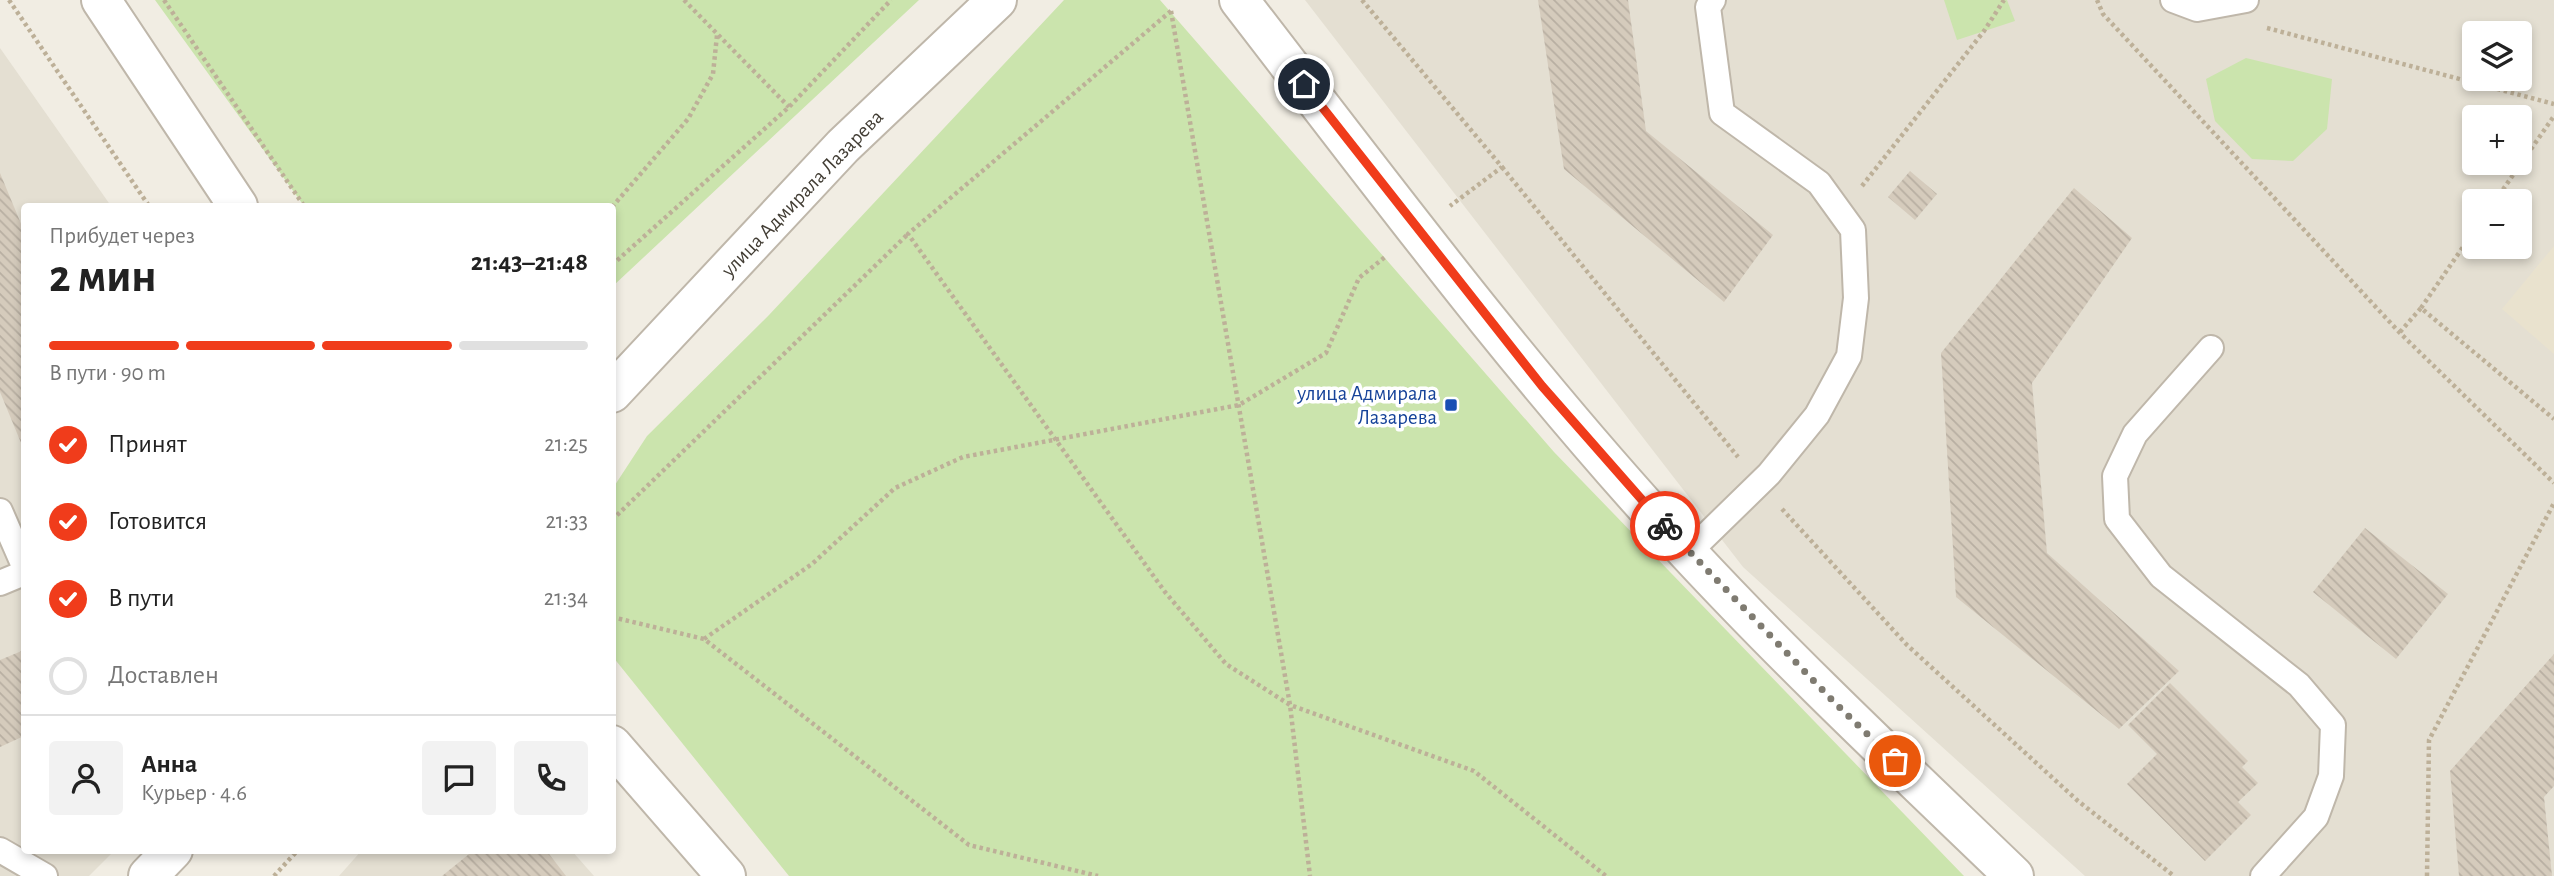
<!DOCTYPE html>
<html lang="ru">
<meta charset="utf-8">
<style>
body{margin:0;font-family:"Alegreya Sans",sans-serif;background:#f2f2f2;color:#222;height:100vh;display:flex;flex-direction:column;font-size:26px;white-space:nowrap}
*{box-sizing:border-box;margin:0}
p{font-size:23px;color:#767676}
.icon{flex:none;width:38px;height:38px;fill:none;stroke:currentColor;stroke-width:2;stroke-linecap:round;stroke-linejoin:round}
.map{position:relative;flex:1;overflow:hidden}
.drawer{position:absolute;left:21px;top:203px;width:595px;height:651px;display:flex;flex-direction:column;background:#fff;border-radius:7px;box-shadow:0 4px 10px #0003}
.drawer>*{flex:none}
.buttons{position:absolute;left:2462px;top:21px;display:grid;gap:14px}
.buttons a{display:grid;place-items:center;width:70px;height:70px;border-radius:7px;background:#fff;box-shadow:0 4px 10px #0003;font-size:35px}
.pin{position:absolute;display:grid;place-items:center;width:60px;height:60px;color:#fff;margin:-30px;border:4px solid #fff;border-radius:50%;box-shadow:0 2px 7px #0007}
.courier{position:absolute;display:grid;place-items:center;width:70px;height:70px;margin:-35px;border:5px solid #f03c1b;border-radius:50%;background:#fff;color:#222;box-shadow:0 2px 9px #0007}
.overview em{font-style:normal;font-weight:700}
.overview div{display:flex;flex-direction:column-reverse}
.overview{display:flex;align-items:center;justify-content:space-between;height:119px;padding:0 28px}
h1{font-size:46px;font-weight:700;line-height:52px}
.bar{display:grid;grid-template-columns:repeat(4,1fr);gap:10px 7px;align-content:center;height:84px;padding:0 28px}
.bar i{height:9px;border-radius:5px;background:#e0e0e0}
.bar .active{background:#f03c1b}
.bar p{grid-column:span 4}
.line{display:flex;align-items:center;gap:18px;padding:0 28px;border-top:2px solid #e0e0e0}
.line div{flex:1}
.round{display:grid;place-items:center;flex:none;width:74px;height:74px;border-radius:7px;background:#f2f2f2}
ol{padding:0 28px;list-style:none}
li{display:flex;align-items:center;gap:21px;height:77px}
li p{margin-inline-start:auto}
li .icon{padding:7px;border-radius:50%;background:#f03c1b;color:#fff;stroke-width:4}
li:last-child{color:#767676}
li i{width:38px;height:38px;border:4px solid #e0e0e0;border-radius:50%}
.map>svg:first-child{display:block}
.residential{fill:#e4dfd2;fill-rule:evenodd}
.education{fill:#e9e2ce}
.green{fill:#cbe4ad}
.building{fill:url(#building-back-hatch)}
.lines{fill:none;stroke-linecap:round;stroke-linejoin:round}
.service-casing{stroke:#bfb7aa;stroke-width:28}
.minor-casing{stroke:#bfb7aa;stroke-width:42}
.tertiary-casing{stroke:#bfb7aa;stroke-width:42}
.path{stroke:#bdb098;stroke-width:4.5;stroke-dasharray:3.5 3.5;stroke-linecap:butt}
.service{stroke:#fff;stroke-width:24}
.minor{stroke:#fff;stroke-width:38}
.tertiary{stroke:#fff;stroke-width:38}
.done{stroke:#7f7b71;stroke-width:7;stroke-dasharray:0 12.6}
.route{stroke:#f03c1b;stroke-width:9}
.transit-dot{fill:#1a4fb4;stroke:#fff;stroke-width:2.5}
.labels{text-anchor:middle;stroke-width:7;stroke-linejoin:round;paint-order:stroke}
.street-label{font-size:21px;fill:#423d34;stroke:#fff}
.transit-label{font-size:21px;fill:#164399;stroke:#fff;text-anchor:end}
</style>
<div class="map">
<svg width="2554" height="876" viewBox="0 0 2554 876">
<defs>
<pattern id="building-back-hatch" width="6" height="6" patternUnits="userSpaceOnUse" patternTransform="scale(1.75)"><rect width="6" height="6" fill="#d5cbbc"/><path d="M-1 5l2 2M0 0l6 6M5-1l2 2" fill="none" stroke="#b8afa2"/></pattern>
</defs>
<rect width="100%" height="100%" fill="#f1ede3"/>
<g class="residential">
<path d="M1305 0H2554V876H2085L1743 567ZM2474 33H2520V79H2474ZM2474 117H2520V163H2474ZM2474 201H2520V247H2474Z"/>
<polygon points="0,48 111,206 24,206 24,850 114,851 89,876 0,876"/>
<polygon points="362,850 572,851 594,876 339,876"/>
</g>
<polygon class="education" points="2554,246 2554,354 2502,309"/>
<g class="green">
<polygon points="155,0 919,0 613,286 612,206 304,206"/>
<polygon points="1064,0 1160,0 1554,452 1964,876 789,876 613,657 613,488 647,436 769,315"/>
<polygon points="1944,0 2007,0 2015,21 1957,40"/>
<polygon points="2246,58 2332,79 2327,129 2293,161 2252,159 2215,121 2206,79"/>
</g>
<g class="building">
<polygon points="1538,0 1628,0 1646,131 1773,235 1724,302 1564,169"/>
<polygon points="1910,171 1937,194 1915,220 1888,197"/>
<polygon points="0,173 24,231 24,450 0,392"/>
<polygon points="2074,188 2132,238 2032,383 2047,553 2179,671 2119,729 1956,597 1941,353"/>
<polygon points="2365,528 2448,594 2396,659 2313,592"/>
<polygon points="24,650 24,736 0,747 0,660"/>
<polygon points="2554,654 2554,786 2544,797 2552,876 2459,876 2450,771"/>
<polygon points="2170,683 2248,761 2242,767 2258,783 2238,802 2251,815 2205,861 2127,784 2157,754 2128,725"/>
<polygon points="474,850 546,850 566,876 442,876"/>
</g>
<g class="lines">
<g class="service-casing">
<g id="service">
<polyline points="2173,0 2197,9 2246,0"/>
<polyline points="2211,348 2135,434 2115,476 2117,519 2161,576 2299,685 2333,725 2331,776 2316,817 2263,876"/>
<polyline points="0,511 24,566"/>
<polyline points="1688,553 1769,474 1817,415 1849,356 1856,298 1853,230 1819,183 1722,113 1708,7 1713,0"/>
<polyline points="0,583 24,573"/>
<polyline points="0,850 45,876"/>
</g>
</g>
<g class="minor-casing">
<g id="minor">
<polyline points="101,0 238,206"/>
<polyline points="612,745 726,876"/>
</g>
</g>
<g class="tertiary-casing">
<g id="tertiary">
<path d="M1239 0C1384 188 1526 379 1688 553 1792 665 1904 770 2014 876"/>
<polyline points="612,393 843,146 997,0"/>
<polyline points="148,876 173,850"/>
</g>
</g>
<g class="path">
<polyline points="9,0 149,206"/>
<polyline points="164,0 304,206"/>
<polyline points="684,0 789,107"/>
<polyline points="1362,0 1502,167 1450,206"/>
<polyline points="2097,0 2103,14 2400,333 2554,483"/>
<polyline points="1171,11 908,234 1165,592 1226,664 1290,705 1474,771 1606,876"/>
<polyline points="1171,11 1290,705 1310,876"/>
<polyline points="2267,28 2554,104"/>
<polyline points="1502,167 1738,457"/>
<polyline points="1862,186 1984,31 2004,0"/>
<polyline points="2495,201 2554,116"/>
<polyline points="612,207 688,119 713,74 717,35"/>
<polyline points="612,265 789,107 891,0"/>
<polyline points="2421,308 2474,231"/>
<polyline points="2400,332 2421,308 2554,419"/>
<polyline points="1782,509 1907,645 2078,801 2174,876"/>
<polyline points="612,520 908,234"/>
<polyline points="612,617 704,639 969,845 1098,876"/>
<polyline points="704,639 812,564 895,488 963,457 1239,405 1326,353 1359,278 1385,257"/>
<polyline points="274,876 298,850"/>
<polyline points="2427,876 2429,740 2554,503"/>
</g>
<use href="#service" class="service"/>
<use href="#minor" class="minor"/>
<use href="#tertiary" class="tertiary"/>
</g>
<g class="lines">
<polyline class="done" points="1665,526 1835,703 1895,761"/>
<polyline class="route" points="1304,84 1542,386 1665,526"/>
</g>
<rect class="transit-dot" x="1444" y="398" width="14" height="14" rx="3.5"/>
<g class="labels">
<g class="street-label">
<text transform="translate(802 193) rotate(-46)" y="7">улица Адмирала Лазарева</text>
</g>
<g class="transit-label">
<text x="1437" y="400">улица Адмирала<tspan x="1437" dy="24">Лазарева</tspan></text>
</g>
</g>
</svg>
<div class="buttons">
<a><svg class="icon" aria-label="layers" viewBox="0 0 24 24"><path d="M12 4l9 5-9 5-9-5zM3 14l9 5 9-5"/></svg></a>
<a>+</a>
<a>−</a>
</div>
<div class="pin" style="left:1895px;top:761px;background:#ea580c"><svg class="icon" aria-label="bag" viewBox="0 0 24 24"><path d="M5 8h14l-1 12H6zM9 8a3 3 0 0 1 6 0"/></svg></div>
<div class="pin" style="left:1304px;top:84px;background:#1f2937"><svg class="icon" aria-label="home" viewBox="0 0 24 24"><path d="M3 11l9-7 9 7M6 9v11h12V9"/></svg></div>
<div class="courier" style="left:1665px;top:526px"><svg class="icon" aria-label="bike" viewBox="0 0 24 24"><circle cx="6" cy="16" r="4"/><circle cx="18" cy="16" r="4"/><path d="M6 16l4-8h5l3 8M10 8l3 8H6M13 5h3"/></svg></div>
<section class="drawer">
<div class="overview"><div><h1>2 мин</h1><p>Прибудет через</p></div><em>21:43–21:48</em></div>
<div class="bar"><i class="active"></i><i class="active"></i><i class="active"></i><i></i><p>В пути · 90 m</p></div>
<ol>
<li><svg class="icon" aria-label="check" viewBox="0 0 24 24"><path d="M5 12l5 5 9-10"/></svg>Принят<p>21:25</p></li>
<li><svg class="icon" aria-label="check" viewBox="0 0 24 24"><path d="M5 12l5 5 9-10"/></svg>Готовится<p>21:33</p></li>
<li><svg class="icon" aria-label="check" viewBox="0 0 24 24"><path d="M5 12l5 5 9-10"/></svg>В пути<p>21:34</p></li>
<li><i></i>Доставлен</li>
</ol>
<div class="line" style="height:126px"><a class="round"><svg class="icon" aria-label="person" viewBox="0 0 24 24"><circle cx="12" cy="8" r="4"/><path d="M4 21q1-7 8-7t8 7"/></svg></a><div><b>Анна</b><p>Курьер · 4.6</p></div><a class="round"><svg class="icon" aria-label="chat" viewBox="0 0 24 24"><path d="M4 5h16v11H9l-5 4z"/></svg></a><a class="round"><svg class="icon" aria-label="phone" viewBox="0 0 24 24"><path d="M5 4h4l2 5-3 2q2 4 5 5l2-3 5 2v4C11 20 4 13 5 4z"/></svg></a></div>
</section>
</div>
